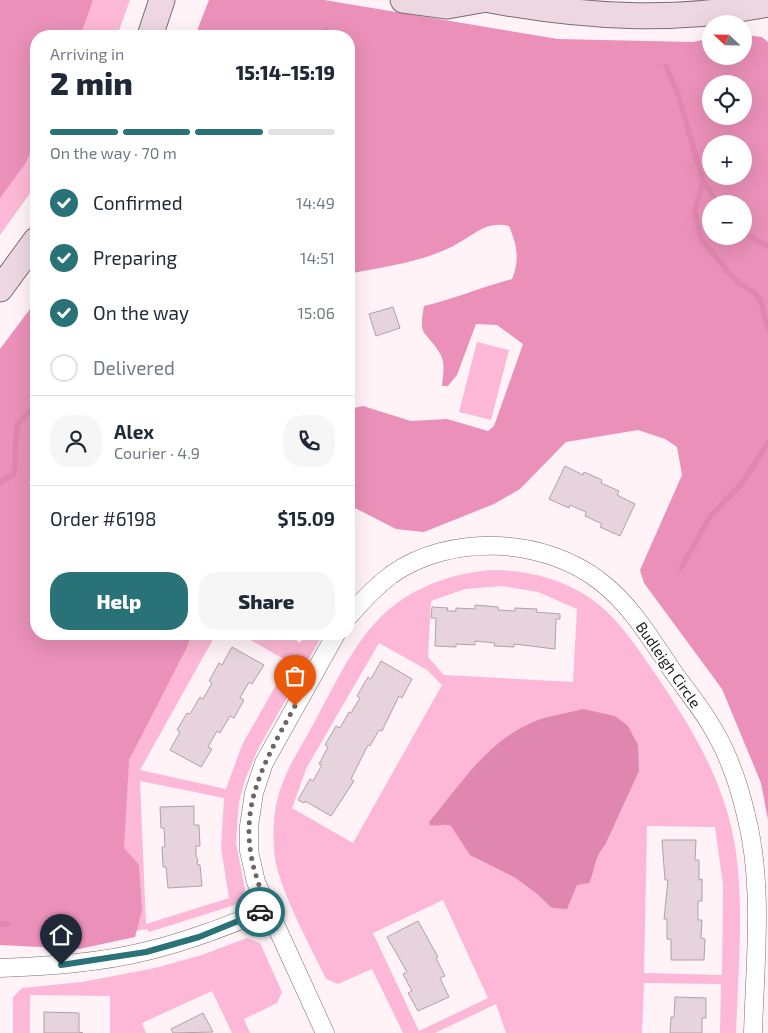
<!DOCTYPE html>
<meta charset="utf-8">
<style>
body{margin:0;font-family:"Exo 2",sans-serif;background:#f6f6f7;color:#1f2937;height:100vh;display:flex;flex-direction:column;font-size:19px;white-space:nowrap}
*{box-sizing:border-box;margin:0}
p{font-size:16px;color:#747a83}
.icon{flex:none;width:28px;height:28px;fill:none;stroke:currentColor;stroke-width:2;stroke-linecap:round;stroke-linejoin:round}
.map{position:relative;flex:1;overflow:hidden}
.side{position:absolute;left:30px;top:30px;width:325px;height:610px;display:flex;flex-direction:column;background:#fff;border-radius:20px;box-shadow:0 5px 20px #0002}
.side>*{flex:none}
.needle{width:32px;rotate:292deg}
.controls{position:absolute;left:702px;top:15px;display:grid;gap:10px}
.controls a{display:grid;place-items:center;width:50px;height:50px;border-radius:50%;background:#fff;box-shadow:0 5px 20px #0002;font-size:25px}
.pin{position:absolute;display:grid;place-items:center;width:42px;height:42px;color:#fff;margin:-51px -21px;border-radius:50% 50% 50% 0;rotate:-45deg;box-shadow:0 0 5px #0007}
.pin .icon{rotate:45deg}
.courier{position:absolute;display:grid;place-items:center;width:50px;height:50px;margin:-25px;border:4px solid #297378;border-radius:50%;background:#fff;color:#222;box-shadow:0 1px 6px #0007}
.head em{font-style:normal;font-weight:800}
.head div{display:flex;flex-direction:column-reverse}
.head{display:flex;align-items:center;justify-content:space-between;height:85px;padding:0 20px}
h1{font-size:32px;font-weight:800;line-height:38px}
.bar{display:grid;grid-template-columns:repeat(4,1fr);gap:8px 5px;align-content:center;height:60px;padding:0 20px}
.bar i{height:6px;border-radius:4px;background:#e0e1e3}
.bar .current{background:#297378}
.bar p{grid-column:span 4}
.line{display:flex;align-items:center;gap:12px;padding:0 20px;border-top:1px solid #e0e1e3}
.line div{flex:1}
.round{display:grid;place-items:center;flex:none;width:52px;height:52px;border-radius:20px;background:#f6f6f7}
ol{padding:0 20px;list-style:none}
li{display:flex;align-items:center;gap:15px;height:55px}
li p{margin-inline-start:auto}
li .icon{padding:5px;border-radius:50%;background:#297378;color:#fff;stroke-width:4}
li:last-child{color:#747a83}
li i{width:28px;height:28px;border:2px solid #e0e1e3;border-radius:50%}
.action{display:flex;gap:10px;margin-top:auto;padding:10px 20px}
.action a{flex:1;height:58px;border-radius:20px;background:#297378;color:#fff;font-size:20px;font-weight:800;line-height:58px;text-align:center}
.action a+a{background:#f6f6f7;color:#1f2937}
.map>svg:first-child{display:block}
.green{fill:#fcb8d6;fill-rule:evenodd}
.forest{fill:#ea90b9;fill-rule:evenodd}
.water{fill:#e087b0}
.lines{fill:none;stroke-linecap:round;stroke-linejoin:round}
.stream{stroke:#e087b0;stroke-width:5.5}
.building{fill:#e7d3db;stroke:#b29fa7}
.street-casing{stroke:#7c6b72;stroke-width:19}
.secondary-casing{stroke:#7c6b72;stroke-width:27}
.street{stroke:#fff;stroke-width:18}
.secondary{stroke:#edd7e1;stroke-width:25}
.done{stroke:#6d6467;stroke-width:5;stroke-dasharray:0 9}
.route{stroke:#297378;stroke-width:6}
.labels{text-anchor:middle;stroke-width:4;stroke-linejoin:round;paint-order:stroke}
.street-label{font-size:15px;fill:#1e171a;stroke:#fff}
</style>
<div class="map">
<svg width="768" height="1033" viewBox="0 0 768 1033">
<rect width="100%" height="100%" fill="#fff3f7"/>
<g class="green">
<polygon points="0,0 130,0 117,36 36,36 36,185 0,235"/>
<polygon points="477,342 509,350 491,420 459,412"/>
<path d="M490 570C525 570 557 577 587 596 616 615 634 643 654 672 692 728 726 783 736 852 744 911 738 973 736 1033H720L721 984 644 983 642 1033H506L496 1004 435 1033H403L372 969 338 984 326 979C310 945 276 885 274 850 273 832 273 814 278 797 285 770 301 747 314 723 338 679 359 629 401 600 428 582 458 573 490 570ZM502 586 538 592 577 609 573 682 444 675 428 657 431 601 465 589ZM379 643 427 670 442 685 353 843 292 808 307 767ZM647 826 715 827 723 885 722 975 644 973ZM443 900 488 998 419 1031 373 933Z"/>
<path d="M36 634H216L140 770 226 789 242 745 289 662 240 634H288L300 643 305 634H323L258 749 245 780 239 802 236 842 245 890 238 904 149 932 147 929 92 939 36 944ZM140 781 224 798 221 848 229 898 146 924Z"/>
<polygon points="247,938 260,943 282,992 277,1003 244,1019 250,1033 232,1033 212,991 142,1023 146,1033 110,1033 110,996 30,995 30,1033 13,1033 13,997 22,988 82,982 155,968 202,955"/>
</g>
<g class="forest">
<polygon points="0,0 93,0 80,36 36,36 36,140 25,164 0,198"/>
<path d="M209 0H324L558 39 693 42 711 38V56H744V35L762 37 768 42V820L761 783 722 689 644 583 640 570 682 475 677 447 665 439 638 430 566 442 520 489 494 504 424 532 396 529 349 505V409L363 406 411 421 447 419 488 431 494 426 523 344 497 325 476 324 457 375 448 386H442C443 374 446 362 439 352 425 329 418 338 424 306 454 299 482 287 512 279 520 260 517 245 509 226 487 221 478 232 460 242 428 262 385 266 349 274V36H195ZM711 84H744V116H711ZM711 144H744V176H711ZM711 204H744V236H711Z"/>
<polygon points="36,301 36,634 191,634 188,645 129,760 124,848 139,865 142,910 135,937 79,949 0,945 0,349"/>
</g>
<path class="water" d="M583 709 615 716 628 726 638 745 639 771 605 845C593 859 596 869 589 883L577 885 567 909 552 908 536 893 514 877 470 855 451 826C444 823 437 827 430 825L429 822C462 783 488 739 538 720 552 715 568 713 583 709Z"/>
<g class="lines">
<g class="stream">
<polyline points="322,36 326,30"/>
<polyline points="666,66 679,97 703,181 695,211 701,239 737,282 754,292 761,301 768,329"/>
<polyline points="703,181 718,204"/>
<polyline points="744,233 768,246"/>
<polyline points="0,482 14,474 17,424 36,405"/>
<polyline points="681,568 709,518 742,483 768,443"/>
<polyline points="0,924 7,924"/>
</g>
</g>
<g class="building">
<polygon points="393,307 400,328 376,336 369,314"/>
<polygon points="565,466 583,475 584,472 602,480 601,483 619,491 617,495 635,504 620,536 600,527 602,524 585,516 586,512 570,505 569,508 549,499"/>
<polygon points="475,605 498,607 498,610 515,611 515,608 537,609 536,612 560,614 560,619 556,619 555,649 514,644 514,647 494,646 495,643 475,641 475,645 456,644 456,647 435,646 436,618 431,618 432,607 448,608 447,611 456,611 456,608 475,609"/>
<polygon points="232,647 264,665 252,684 249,682 240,698 244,700 234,718 230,716 220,733 217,731 208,747 212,749 201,767 170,750 180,732 177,730 187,713 190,714 200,697 203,699 212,683 209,681 219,663 222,665"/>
<polygon points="381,661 412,679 402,698 399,696 382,731 379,730 370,746 368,745 351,779 354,781 331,816 305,801 304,803 298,800 310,779 313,781 322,765 319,764 328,747 325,745 336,726 340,728 349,712 351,713 360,698 357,696 368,677 371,679"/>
<polygon points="194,806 194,825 199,825 200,846 196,846 196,857 198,859 197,864 200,865 202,886 168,888 166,867 163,867 162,847 165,847 164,828 161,828 160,807"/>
<polygon points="662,840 696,840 695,860 699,860 699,880 702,879 702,901 698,901 698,920 702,920 701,938 705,939 704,960 671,960 671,939 667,939 667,919 664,919 668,880 665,880"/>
<polygon points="418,921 438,957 436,958 445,976 440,978 449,997 418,1011 408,993 412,991 403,974 407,972 387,937"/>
<polygon points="675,997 706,998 706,1018 702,1018 702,1033 670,1033 671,1017 674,1017"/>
<polygon points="44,1012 79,1013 79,1032 83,1033 44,1033"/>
<polygon points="203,1013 213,1032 173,1033 171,1029"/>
</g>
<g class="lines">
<g class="street-casing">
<g id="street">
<path d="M349 616C362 601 375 587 391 575 450 533 544 537 601 582 632 606 652 641 674 673 687 691 701 708 712 727 728 753 739 785 746 815 764 885 755 961 753 1033"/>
<path d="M0 968C49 966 99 963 147 951 189 941 229 925 269 909"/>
<polyline points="325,1033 256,882 249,851 249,826 254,793 264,763 336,634"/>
</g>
</g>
<g class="secondary-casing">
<g id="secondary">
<polyline points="403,0 447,6 481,0"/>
<path d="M490 0C583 17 675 23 768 4"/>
<polyline points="150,36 162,0"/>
<polyline points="0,289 36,240"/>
</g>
</g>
<use href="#street" class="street"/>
<use href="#secondary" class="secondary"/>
</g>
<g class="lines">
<path class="done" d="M260 912 269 909C230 826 253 781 295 706"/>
<polyline class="route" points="61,965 146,952 199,937 260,912"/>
</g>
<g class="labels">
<g class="street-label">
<text transform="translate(668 665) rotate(55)" y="5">Budleigh Circle</text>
</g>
</g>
</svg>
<div class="controls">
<a><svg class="needle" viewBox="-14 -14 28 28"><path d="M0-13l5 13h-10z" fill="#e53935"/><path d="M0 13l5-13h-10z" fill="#747a83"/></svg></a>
<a><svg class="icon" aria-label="locate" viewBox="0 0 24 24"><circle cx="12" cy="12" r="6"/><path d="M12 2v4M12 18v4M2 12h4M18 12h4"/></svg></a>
<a>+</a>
<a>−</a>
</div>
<div class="pin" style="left:295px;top:706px;background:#ea580c"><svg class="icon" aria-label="bag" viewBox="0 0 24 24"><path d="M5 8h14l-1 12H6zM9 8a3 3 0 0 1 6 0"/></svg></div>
<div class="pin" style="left:61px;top:965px;background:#1f2937"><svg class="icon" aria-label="home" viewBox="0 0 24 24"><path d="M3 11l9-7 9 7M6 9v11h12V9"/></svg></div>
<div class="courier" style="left:260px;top:912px"><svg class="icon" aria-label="car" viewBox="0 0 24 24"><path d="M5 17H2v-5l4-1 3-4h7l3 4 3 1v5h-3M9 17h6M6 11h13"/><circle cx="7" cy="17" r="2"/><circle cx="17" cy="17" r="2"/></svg></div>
<section class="side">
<div class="head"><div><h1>2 min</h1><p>Arriving in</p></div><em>15:14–15:19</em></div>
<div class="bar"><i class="current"></i><i class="current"></i><i class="current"></i><i></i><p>On the way · 70 m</p></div>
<ol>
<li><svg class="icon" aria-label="check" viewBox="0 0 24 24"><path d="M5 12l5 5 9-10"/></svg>Confirmed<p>14:49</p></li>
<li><svg class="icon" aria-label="check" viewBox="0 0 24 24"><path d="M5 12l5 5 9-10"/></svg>Preparing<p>14:51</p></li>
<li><svg class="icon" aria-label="check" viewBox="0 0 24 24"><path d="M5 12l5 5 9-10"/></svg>On the way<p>15:06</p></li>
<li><i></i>Delivered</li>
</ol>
<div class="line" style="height:90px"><a class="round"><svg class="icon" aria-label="person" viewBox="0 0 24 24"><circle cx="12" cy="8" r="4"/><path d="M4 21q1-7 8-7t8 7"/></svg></a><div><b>Alex</b><p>Courier · 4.9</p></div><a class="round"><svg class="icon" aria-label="phone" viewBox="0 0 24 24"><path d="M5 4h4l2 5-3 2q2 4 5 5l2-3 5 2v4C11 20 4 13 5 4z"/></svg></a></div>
<div class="line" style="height:65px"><div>Order #6198</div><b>$15.09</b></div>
<div class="action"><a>Help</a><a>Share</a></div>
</section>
</div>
